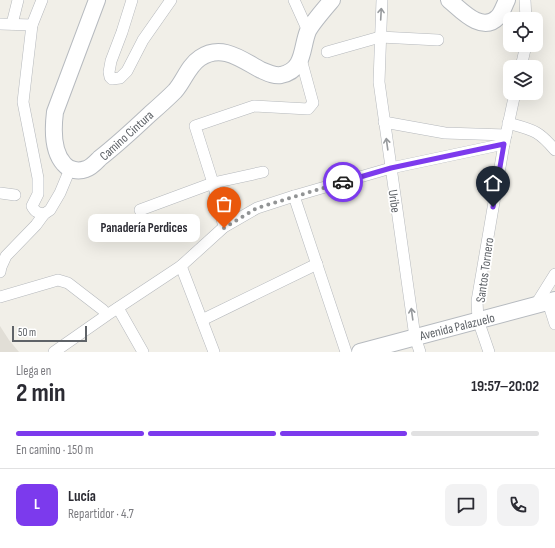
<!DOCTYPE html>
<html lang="es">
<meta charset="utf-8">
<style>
body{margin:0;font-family:"Sofia Sans Condensed",sans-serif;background:#f2f2f3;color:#2b2b33;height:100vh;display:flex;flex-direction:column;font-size:15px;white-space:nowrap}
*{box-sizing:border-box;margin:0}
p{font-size:13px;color:#7c7c81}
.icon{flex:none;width:22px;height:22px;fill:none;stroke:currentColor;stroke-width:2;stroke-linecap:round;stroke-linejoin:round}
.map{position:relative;height:352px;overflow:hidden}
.panel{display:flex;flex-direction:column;background:#fff;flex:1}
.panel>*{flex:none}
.controls{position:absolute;left:503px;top:12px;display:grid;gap:8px}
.controls a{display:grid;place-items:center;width:40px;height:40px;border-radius:8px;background:#fff;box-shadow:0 4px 16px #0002;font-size:20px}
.scale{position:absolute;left:12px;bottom:10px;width:75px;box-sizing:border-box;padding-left:4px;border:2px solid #5f6368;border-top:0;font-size:11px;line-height:14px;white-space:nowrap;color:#5f6368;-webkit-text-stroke:3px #fff;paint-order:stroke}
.pin{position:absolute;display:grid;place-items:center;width:34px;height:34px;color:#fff;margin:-41px -17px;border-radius:50% 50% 50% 0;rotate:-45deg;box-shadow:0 0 4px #0007}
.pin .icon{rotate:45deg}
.courier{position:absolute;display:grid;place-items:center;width:40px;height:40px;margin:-20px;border:3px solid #7c3aed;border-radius:50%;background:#fff;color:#222;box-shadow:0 1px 5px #0007}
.bubble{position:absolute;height:28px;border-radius:8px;background:#fff;box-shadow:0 4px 16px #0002;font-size:13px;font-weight:700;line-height:28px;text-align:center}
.summary em{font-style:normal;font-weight:700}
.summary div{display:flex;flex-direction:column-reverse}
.summary{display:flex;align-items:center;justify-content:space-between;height:68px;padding:0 16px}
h1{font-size:26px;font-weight:700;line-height:30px}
.bar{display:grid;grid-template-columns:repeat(4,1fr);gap:6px 4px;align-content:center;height:48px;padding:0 16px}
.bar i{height:5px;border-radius:3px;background:#e1e1e2}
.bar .current{background:#7c3aed}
.bar p{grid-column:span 4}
.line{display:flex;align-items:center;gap:10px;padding:0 16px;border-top:1px solid #e1e1e2}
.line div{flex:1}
.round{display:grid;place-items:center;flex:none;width:42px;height:42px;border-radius:8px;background:#f2f2f3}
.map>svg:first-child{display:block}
.education{fill:#e1ded6}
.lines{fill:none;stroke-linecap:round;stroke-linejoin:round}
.street-casing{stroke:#b5b8bc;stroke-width:12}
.secondary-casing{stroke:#b6babf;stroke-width:18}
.street{stroke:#fff;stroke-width:11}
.secondary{stroke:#fff;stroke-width:16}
.oneway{stroke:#979a9d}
.done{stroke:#929495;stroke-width:4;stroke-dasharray:0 7.2}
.route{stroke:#7c3aed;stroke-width:5}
.labels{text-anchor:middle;stroke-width:3.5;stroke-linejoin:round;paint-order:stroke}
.street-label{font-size:13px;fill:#5f6368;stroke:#fff}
</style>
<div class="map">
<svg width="555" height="352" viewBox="0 0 555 352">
<rect width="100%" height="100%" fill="#f1efe8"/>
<polygon class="education" points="0,326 9,340 19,352 0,352"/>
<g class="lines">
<g class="street-casing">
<g id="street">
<path d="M42 0 32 25 23 102 38 178V194L32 206C35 212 38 213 44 214"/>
<polyline points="132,0 122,32 111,61 109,72 110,77 112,79 120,78 127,71 143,40 171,0"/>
<polyline points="294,0 308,31"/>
<polyline points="382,0 379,82 415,337 420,352"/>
<polyline points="525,0 526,19"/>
<polyline points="0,24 32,25"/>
<polyline points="12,24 18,0"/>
<polyline points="327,52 380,37 438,40"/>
<polyline points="521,67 526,45"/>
<polyline points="384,122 445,133 506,135"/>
<path d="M508 123C533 130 538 130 555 150"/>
<polyline points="0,193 15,195"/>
<polyline points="294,196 346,352"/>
<polyline points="140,210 213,183 263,172"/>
<polyline points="224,227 213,183 195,126 254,106 308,109 313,103 301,59"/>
<polyline points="181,266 214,352"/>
<polyline points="0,272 1,267 6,256 36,225 44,214 50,210 60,193 70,169"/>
<polyline points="0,297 58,280 68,283 103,310"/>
<polyline points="548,302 555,324"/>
<polyline points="535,306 555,274"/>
<polyline points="118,308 143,352"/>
<polyline points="202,320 317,264"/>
<polyline points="54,352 107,315 181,266 224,227 257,208 294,196 391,168 504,144"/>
<polyline points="489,352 478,320 477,301 504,144 515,93"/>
</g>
</g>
<g class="secondary-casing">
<g id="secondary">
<path d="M97 0 55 112C53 128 52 151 64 164 69 170 78 172 86 169 92 167 96 162 100 158 118 144 134 129 150 114 158 107 167 99 175 91 184 81 188 66 200 58 222 43 242 60 261 70 268 73 274 76 281 75 305 70 301 48 308 31 312 23 326 7 332 0"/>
<path d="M449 0C461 10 482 34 498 17 502 13 504 6 507 0"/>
<polyline points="360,352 555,300"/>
</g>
</g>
<use href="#street" class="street"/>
<use href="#secondary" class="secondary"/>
</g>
<defs><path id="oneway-shaft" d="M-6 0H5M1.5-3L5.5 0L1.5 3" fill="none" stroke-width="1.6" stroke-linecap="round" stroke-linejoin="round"/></defs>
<g class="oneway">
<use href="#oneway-shaft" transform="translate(381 14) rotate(-87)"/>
<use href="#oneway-shaft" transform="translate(387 144) rotate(-98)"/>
<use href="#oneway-shaft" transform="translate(412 314) rotate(-98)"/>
</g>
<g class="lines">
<polyline class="done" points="224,228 257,208 343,182"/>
<polyline class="route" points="343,182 391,168 504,144 493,207"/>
</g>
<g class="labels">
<g class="street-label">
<text transform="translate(126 135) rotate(-42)" y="5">Camino Cintura</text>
<text transform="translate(395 201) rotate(82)" y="5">Uribe</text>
<text transform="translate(484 270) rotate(-82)" y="5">Santos Tornero</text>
<text transform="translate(457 326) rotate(-14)" y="5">Avenida Palazuelo</text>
</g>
</g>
</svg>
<div class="controls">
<a><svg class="icon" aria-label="locate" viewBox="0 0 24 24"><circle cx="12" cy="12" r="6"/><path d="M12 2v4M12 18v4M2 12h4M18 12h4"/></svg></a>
<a><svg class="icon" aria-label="layers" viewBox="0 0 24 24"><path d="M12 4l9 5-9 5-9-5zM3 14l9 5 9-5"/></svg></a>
</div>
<div class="scale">50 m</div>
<div class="pin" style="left:224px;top:228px;background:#ea580c"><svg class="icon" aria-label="bag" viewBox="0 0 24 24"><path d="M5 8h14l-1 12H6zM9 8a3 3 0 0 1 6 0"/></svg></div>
<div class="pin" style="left:493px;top:207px;background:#1f2937"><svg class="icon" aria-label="home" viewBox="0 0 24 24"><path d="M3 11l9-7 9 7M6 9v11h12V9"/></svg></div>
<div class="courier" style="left:343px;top:182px"><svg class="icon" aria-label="car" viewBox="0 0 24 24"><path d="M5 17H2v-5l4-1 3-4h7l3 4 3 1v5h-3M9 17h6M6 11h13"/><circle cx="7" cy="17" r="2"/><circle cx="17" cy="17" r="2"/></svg></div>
<div class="bubble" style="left:88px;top:214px;width:112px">Panadería Perdices</div>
</div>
<section class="panel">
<div class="summary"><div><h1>2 min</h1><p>Llega en</p></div><em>19:57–20:02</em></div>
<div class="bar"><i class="current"></i><i class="current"></i><i class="current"></i><i></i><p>En camino · 150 m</p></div>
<div class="line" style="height:72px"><b class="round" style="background:#7c3aed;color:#fff">L</b><div><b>Lucía</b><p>Repartidor · 4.7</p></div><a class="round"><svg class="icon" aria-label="chat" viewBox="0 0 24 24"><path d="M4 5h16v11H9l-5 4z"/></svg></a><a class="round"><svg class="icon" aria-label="phone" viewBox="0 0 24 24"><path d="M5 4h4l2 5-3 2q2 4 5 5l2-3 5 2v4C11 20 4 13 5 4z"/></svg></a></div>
</section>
